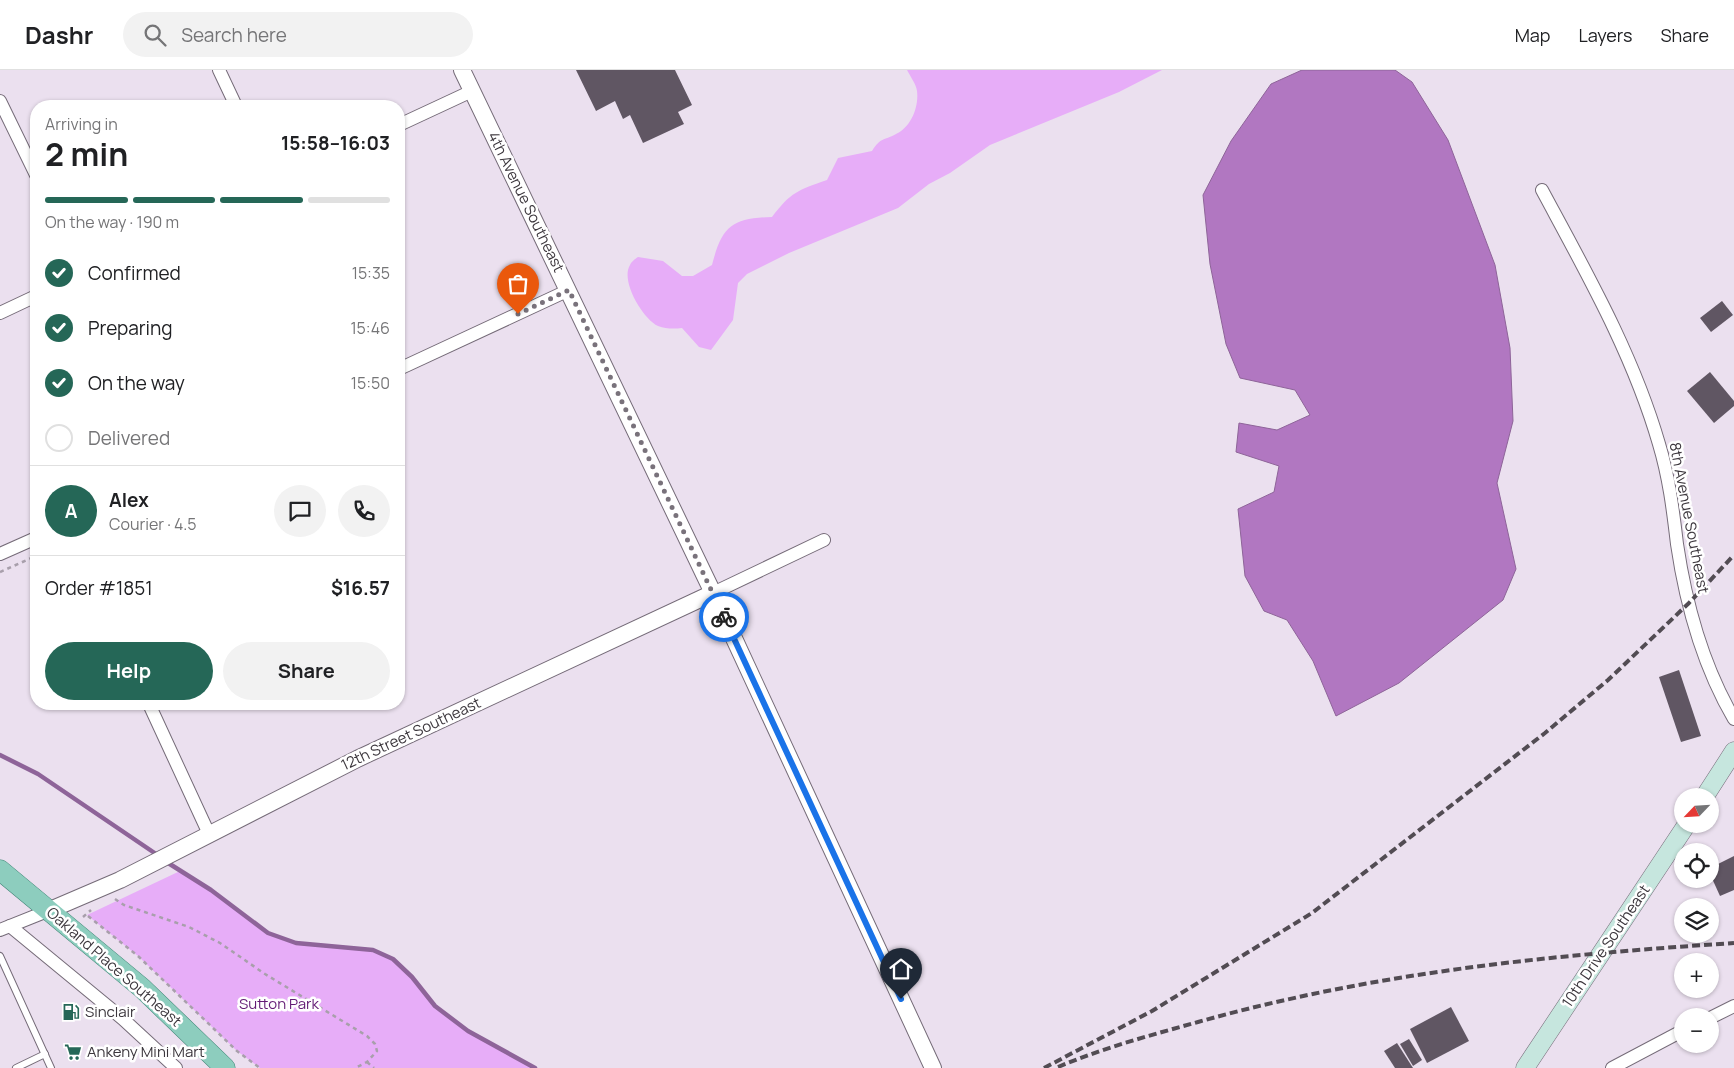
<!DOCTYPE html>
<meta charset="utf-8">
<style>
body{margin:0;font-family:Manrope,sans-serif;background:#f2f2f2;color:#202124;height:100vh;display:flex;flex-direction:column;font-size:19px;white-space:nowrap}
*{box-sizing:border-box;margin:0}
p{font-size:16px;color:#757577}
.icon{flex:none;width:28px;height:28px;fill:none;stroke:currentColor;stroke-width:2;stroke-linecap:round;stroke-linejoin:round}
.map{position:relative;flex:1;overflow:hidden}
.sheet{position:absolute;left:30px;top:30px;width:375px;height:610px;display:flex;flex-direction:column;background:#fff;border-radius:20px;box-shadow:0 1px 4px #0004}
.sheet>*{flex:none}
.needle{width:32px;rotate:245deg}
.controls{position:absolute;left:1674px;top:718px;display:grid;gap:10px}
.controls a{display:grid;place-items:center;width:45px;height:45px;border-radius:50%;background:#fff;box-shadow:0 1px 4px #0004;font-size:25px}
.pin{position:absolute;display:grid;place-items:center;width:42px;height:42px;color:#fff;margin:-51px -21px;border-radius:50% 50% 50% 0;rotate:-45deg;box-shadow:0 0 5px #0007}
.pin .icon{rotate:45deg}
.courier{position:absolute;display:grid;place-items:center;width:50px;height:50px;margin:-25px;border:4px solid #1a73e8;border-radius:50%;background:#fff;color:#222;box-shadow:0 1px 6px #0007}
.summary em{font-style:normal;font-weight:700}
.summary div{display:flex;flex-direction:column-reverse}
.summary{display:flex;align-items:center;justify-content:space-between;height:85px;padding:0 15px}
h1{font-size:32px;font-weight:700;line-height:38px}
.bar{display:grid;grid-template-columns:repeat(4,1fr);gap:8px 5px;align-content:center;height:60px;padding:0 15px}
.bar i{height:6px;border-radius:4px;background:#e0e0e0}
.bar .on{background:#256757}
.bar p{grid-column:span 4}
.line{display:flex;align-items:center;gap:12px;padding:0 15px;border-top:1px solid #e0e0e0}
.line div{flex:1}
.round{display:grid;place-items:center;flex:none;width:52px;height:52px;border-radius:26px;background:#f2f2f2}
ol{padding:0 15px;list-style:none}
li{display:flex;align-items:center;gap:15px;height:55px}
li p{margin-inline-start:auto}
li .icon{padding:5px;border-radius:50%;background:#256757;color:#fff;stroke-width:4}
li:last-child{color:#757577}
li i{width:28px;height:28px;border:2px solid #e0e0e0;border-radius:50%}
.button{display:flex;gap:10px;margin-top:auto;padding:10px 15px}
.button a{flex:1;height:58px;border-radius:30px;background:#256757;color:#fff;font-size:20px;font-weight:700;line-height:58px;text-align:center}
.button a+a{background:#f2f2f2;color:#202124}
header{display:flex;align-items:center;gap:30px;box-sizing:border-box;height:70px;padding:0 25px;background:#fff;border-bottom:1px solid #e0e0e0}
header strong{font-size:24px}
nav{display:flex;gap:28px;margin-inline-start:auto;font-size:18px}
.search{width:350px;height:45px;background:#f2f2f2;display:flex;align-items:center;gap:12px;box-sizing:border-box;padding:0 18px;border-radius:28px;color:#757577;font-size:19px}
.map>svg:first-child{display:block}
.green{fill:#e7adf8}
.water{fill:#b177c1;stroke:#8e6499}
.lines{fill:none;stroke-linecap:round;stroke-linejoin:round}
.stream{stroke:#8e6499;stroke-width:4.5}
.building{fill:#605663}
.service-casing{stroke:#756b78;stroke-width:8}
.minor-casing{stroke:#756b78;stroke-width:14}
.tertiary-casing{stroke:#756b78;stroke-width:18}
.secondary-casing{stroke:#756b78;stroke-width:19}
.primary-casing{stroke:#3f8374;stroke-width:21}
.path{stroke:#a89fab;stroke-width:2.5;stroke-dasharray:4 4;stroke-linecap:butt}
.service{stroke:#fff;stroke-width:6}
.minor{stroke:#fff;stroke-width:12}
.tertiary{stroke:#fff;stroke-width:16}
.secondary{stroke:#c6e6de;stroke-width:18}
.primary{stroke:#8dcdbe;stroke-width:20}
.rail{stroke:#524c53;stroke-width:4;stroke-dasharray:8 4;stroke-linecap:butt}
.done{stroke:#79727b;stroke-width:5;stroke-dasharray:0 9}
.route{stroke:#1a73e8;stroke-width:6}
.labels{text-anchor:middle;stroke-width:5;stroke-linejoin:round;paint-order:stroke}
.street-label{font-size:15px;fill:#3c373d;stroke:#fff}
.park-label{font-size:15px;fill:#631b75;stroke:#fff}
.poi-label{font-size:15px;fill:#3c373d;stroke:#fff;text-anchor:start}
</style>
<header>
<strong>Dashr</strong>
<div class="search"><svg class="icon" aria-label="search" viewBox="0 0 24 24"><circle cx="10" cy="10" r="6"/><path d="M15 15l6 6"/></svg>Search here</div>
<nav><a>Map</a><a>Layers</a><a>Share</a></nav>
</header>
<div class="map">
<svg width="1734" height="998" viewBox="0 0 1734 998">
<rect width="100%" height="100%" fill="#ebe0ef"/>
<g class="green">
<path d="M907 0H1162L1119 22 990 75 950 103 929 114 898 138 789 183 747 204 738 213 733 250 711 280 699 277 682 258C674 259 666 259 658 256 643 249 620 211 630 195 631 192 635 189 638 187L663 191 682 206H693L712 195C722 156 732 148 772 147 791 122 798 120 827 110L838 88 872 81C881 67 883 71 896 64 911 57 919 37 917 21 916 14 910 6 907 0Z"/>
<polygon points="180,801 211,820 268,863 296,873 373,880 393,889 412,907 435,936 468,961 535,998 260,998 237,981 138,886 87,845"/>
</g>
<polygon class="water" points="1302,0 1395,0 1412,12 1448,70 1495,195 1510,278 1513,351 1497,413 1516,499 1503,530 1399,613 1336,646 1313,591 1287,550 1264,541 1245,506 1238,439 1274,422 1279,396 1236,382 1239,353 1277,360 1310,345 1295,320 1240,308 1226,274 1210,194 1203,125 1231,71 1271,14"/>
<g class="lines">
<g class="stream">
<polyline points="0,685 38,704 159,786"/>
<polyline points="165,791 211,820 268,863 296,873 373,880 393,889 412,907 435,936 468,961 535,998"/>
</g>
</g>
<g class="building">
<polygon points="576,0 675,0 692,35 678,42 684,54 643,73 630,45 623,49 615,31 596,41"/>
<polygon points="1722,231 1733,245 1711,262 1700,248"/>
<polygon points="1710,302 1734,331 1734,336 1714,353 1687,321"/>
<polygon points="1679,600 1701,666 1681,672 1659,607"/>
<polygon points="1734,786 1734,820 1720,826 1710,804 1710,798"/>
<polygon points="1451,937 1469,971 1427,993 1410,959"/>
<polygon points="1409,969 1422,990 1413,996 1400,974"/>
<polygon points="1397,973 1413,998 1395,998 1384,981"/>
</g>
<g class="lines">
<g class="service-casing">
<g id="service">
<polyline points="0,886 51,998"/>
<polyline points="16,998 45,984"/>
</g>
</g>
<g class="minor-casing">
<g id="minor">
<polyline points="219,0 236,36"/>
<polyline points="0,31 36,105"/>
<polyline points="399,55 472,21"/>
<path d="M1542 120C1586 202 1633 284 1659 374 1669 407 1673 440 1677 474 1686 535 1703 596 1734 649"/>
<polyline points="0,243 36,226"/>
<polyline points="399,299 569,220"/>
<polyline points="0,484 36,468"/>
<polyline points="713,523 824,470"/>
<polyline points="149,634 209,764"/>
<polyline points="10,856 123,949 176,998"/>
<polyline points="0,860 50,840"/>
<polyline points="1710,948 1734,936"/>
<polyline points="1612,998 1682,961"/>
</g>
</g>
<g class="tertiary-casing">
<g id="tertiary">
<polyline points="462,0 713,523 933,998"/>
<polyline points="50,840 120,810 357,689 713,523"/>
</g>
</g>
<g class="secondary-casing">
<g id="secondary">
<polyline points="1705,726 1734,681"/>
<polyline points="1525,998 1687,754"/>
</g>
</g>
<g class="primary-casing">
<polyline id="primary" points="0,800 142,918 225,998"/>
</g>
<g class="path">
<polyline points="0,502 36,486"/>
<polyline points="115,829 124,835 189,857 220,873 265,904 367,966 375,974 377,981 367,992 355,998"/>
<polyline points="88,846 138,886 237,981 260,998"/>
<polyline points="83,847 91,840"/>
<polyline points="367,992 374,998"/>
</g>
<use href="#service" class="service"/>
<use href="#minor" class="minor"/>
<use href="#tertiary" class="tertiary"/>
<use href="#secondary" class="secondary"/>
<use href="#primary" class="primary"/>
<g class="rail">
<path d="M1058 997C1103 978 1151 965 1198 952 1376 902 1551 885 1734 873"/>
<polyline points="1044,998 1152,941 1312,843 1545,663 1608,610 1689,533 1734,485"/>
</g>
</g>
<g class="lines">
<polyline class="done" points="518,244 569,220 724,547"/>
<polyline class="route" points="724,547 901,929"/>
</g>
<defs>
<g id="fuel-bare" transform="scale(1.35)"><path d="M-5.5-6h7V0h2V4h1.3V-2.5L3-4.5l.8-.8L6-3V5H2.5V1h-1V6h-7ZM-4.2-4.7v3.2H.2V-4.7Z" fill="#256757" stroke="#fff" stroke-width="2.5" paint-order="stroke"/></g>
<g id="supermarket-bare" transform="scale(1.35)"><path d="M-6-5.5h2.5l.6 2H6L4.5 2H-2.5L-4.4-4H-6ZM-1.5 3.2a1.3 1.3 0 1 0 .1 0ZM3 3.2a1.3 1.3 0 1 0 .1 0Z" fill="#256757" stroke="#fff" stroke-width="2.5" paint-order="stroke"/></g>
</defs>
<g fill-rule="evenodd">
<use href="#fuel-bare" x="71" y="942"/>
<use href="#supermarket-bare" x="73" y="982"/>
</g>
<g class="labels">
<g class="street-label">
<text transform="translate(526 132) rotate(64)" y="5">4th Avenue Southeast</text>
<text transform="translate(1689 448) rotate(79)" y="5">8th Avenue Southeast</text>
<text transform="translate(411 664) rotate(-25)" y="5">12th Street Southeast</text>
<text transform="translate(1606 876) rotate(-56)" y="5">10th Drive Southeast</text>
<text transform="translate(114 897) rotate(41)" y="5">Oakland Place Southeast</text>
</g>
<g class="park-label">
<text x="279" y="939">Sutton Park</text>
</g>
<g class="poi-label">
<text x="85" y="947">Sinclair</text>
<text x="87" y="987">Ankeny Mini Mart</text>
</g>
</g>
</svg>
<div class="controls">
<a><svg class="needle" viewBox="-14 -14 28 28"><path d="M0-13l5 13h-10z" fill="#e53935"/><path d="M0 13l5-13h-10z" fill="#757577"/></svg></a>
<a><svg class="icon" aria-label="locate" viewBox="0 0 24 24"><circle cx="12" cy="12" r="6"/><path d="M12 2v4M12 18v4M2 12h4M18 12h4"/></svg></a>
<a><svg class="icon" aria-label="layers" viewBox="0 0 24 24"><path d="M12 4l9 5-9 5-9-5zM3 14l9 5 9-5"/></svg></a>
<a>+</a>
<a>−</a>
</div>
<div class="pin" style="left:518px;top:244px;background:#ea580c"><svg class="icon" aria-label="bag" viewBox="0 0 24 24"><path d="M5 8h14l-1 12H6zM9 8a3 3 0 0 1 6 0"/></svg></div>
<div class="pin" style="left:901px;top:929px;background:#1f2937"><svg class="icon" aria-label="home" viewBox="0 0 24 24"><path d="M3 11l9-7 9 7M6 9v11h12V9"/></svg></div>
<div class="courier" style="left:724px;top:547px"><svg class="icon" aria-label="bike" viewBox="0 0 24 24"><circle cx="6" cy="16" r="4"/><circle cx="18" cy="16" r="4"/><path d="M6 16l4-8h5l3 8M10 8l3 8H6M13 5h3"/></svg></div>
<section class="sheet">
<div class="summary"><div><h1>2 min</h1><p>Arriving in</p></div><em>15:58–16:03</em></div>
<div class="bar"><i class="on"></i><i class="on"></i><i class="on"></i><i></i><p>On the way · 190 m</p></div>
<ol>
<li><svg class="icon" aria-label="check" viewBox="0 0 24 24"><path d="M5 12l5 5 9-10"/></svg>Confirmed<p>15:35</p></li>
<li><svg class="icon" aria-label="check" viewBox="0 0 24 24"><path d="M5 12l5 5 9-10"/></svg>Preparing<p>15:46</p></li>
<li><svg class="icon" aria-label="check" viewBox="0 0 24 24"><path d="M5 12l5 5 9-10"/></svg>On the way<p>15:50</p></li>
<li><i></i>Delivered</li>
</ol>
<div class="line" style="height:90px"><b class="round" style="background:#256757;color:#fff">A</b><div><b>Alex</b><p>Courier · 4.5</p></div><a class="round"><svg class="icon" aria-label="chat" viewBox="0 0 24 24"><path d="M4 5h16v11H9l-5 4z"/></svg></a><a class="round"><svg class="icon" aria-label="phone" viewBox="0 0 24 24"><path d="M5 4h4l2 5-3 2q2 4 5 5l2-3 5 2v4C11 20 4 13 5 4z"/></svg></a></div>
<div class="line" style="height:65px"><div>Order #1851</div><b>$16.57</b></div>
<div class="button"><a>Help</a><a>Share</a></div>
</section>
</div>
